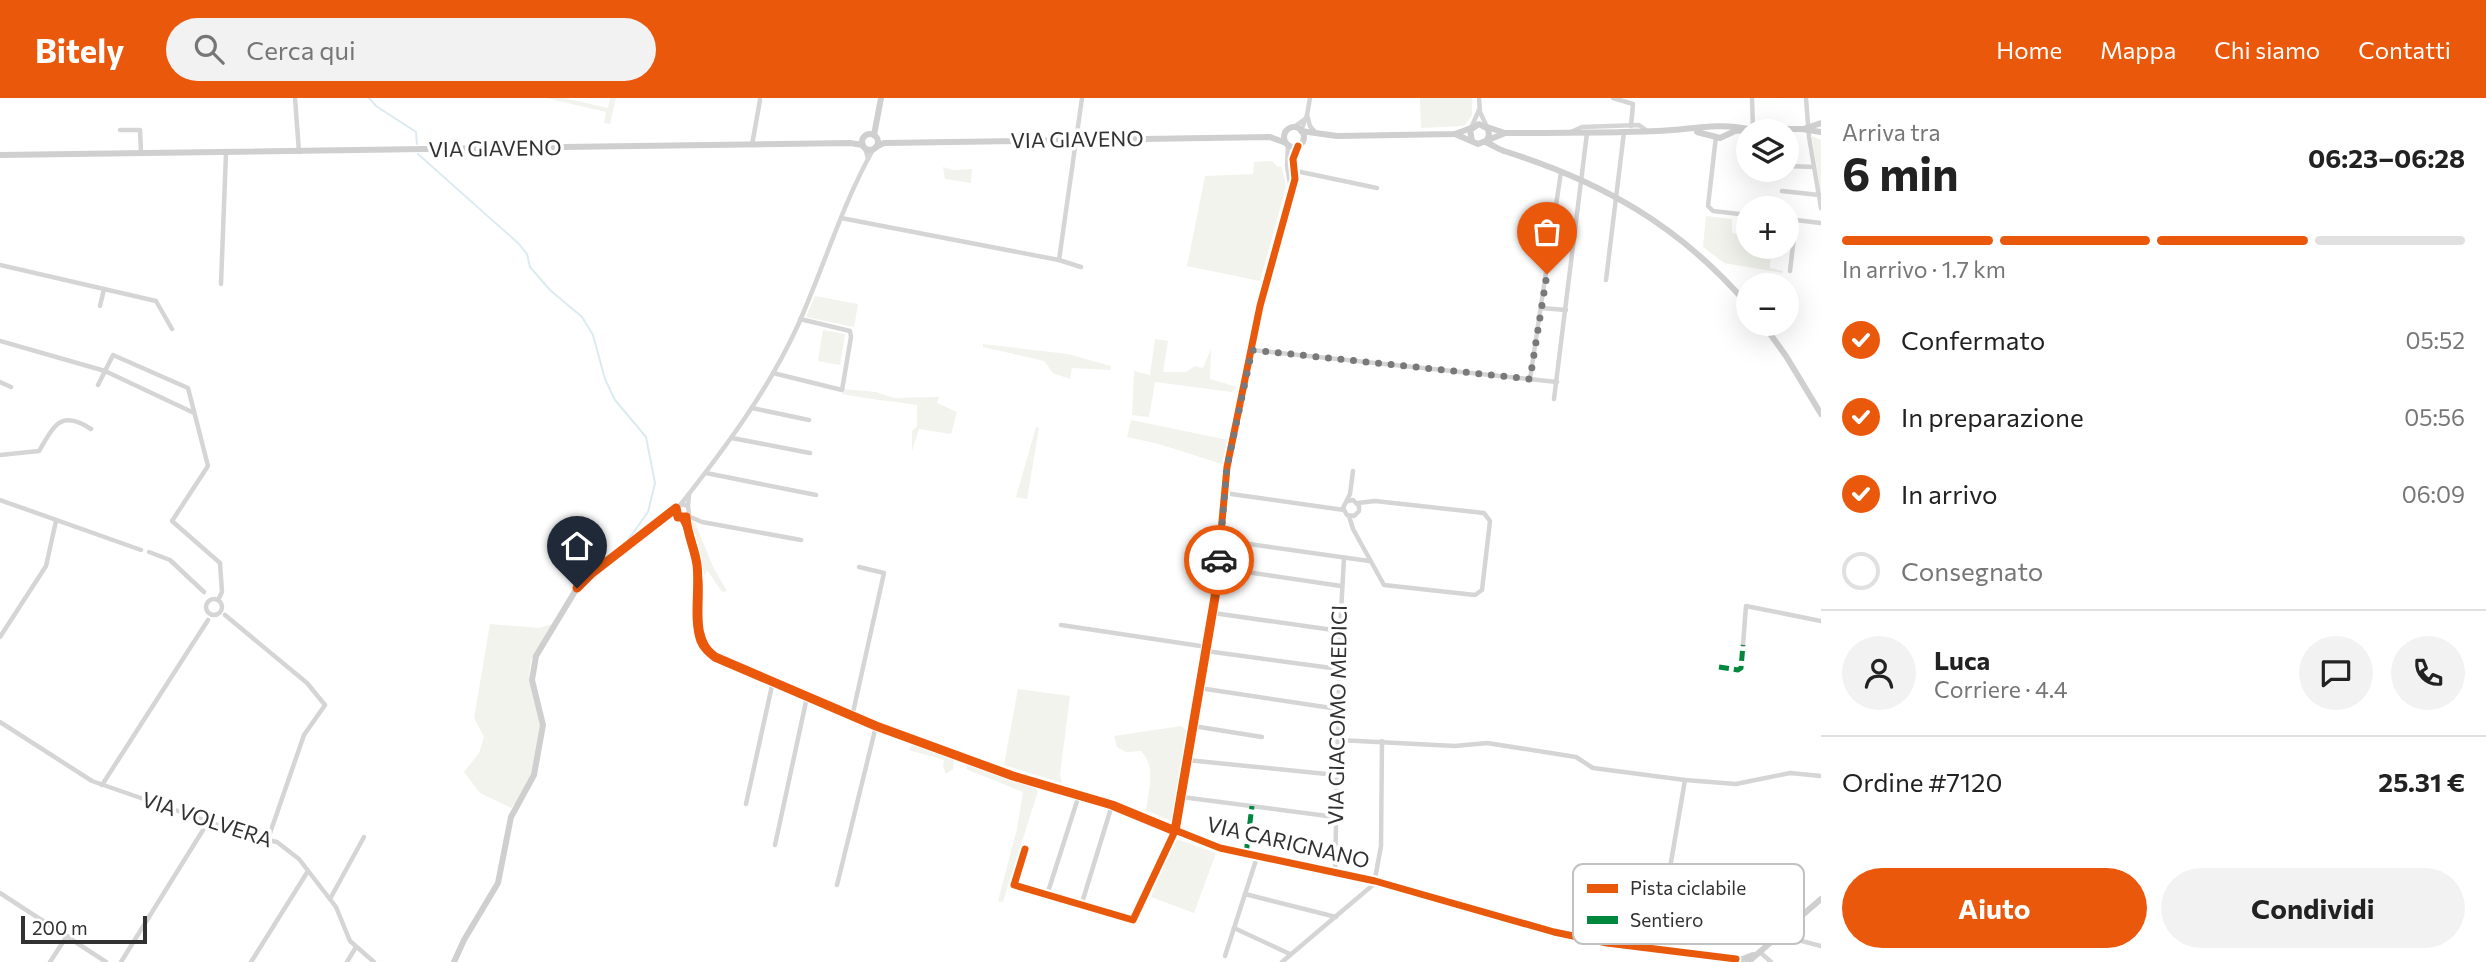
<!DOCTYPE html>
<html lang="it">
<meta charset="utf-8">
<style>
body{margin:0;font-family:Commissioner,sans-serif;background:#f2f2f2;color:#222;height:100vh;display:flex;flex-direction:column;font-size:26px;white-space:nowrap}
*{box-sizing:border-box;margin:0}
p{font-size:23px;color:#767676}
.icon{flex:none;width:38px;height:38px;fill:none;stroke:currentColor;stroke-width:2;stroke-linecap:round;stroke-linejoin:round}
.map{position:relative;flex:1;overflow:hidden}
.panel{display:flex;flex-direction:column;background:#fff;width:665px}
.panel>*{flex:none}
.controls{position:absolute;left:1736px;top:21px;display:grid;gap:14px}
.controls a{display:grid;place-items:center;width:63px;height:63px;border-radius:50%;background:#fff;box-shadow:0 7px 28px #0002;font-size:35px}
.scale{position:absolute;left:21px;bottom:18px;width:126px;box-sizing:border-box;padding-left:7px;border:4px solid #313131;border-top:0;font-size:19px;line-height:24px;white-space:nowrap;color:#313131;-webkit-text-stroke:5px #fff;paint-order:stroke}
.pin{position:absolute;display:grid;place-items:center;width:60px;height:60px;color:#fff;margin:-72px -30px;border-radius:50% 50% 50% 0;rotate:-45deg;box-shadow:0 0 7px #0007}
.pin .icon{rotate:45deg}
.courier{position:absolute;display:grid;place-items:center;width:70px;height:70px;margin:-35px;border:5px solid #ea580c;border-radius:50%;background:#fff;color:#222;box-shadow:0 2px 9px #0007}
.overview em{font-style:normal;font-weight:700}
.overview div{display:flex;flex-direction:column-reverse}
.overview{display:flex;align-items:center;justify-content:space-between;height:119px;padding:0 21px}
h1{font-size:46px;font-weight:700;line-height:52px}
.bar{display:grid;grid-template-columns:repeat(4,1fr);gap:10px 7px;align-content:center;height:84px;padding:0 21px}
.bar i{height:9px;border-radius:5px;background:#e0e0e0}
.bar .on{background:#ea580c}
.bar p{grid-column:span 4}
.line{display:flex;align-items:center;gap:18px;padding:0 21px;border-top:2px solid #e0e0e0}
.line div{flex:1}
.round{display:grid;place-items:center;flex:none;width:74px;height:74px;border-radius:37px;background:#f2f2f2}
ol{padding:0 21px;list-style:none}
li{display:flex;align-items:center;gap:21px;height:77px}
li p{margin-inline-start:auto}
li .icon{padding:7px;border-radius:50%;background:#ea580c;color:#fff;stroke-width:4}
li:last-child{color:#767676}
li i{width:38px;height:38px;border:4px solid #e0e0e0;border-radius:50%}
.action{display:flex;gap:14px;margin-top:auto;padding:14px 21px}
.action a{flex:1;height:80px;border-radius:42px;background:#ea580c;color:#fff;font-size:28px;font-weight:700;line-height:80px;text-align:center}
.action a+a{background:#f2f2f2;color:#222}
header{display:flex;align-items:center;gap:42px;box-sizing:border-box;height:98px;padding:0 35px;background:#ea580c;color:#fff}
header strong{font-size:33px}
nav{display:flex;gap:38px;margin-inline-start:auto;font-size:24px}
.search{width:490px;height:63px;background:#f2f2f2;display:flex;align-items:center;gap:18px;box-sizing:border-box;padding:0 24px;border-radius:38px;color:#767676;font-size:26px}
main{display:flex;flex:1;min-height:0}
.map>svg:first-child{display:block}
.green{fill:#f1f3ec}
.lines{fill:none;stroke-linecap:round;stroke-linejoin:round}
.stream{stroke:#dbebf0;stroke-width:2}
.street{stroke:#d5d5d5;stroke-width:4.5}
.secondary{stroke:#cfcfcf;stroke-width:6}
.quiet{stroke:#00873e;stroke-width:5;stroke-dasharray:10 5;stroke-linecap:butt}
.cycleway-casing{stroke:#fff;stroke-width:11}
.cycleway{stroke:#e8590c;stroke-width:7}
.done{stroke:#797979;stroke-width:7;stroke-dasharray:0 12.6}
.route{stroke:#ea580c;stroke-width:9}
.labels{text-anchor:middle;stroke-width:7;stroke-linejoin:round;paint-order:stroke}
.street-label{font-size:21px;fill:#313131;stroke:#fff}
.key{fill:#fff;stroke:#c1c1c1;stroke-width:2}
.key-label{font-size:19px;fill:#313131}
</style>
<header>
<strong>Bitely</strong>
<div class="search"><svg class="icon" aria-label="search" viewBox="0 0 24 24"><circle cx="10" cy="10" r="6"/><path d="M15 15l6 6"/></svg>Cerca qui</div>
<nav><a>Home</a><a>Mappa</a><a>Chi siamo</a><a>Contatti</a></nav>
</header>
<main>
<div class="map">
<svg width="1821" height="864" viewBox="0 0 1821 864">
<rect width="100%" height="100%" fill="#fff"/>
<g class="green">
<polygon points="546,0 564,0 608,10 610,0 616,0 610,26 604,25 606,14"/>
<polygon points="1420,0 1472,0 1472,17 1464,28 1421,30"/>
<polygon points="1812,38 1821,42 1821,96"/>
<polygon points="1272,63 1277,68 1282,69 1286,89 1260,183 1187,168 1205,78 1253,76 1254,64"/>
<polygon points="943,69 953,72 972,71 971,85 945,81"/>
<polygon points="1706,118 1732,121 1732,135 1748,138 1748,149 1771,149 1770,170 1783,173 1783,175 1724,165 1703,149"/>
<polygon points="815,198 858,206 854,229 806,219"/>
<polygon points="823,232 845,236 840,267 818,263"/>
<polygon points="1155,241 1168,243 1163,274 1186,274 1195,268 1203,270 1211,251 1210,281 1237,289 1232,294 1155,284 1149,319 1132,317 1134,273 1150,277"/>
<polygon points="983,246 1068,256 1111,268 1111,272 1072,270 1070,281 1053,275 1044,263 983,249"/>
<path d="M843 291 876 294 894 300 939 299 937 305 957 314 951 336 919 331 912 353V333L917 328V307C892 303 867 301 842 296Z"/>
<polygon points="1131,322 1228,342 1222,366 1159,346 1127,339"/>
<polygon points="1036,329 1039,330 1027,401 1016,399"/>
<path d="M692 423 695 425 714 471 727 493 722 494 707 472 704 479C703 462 688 437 692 423Z"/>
<polygon points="490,526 539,530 553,526 531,562 529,578 541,622 534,670 525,693 511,710 480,695 464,674 479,655 484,639 474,620"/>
<polygon points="1018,591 1070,598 1060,676 1062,685 1004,667"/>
<path d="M1181 628 1186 632 1171 723 1146 712C1149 692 1156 668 1141 653L1126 654 1117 649 1114 638Z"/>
<polygon points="912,646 954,661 953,671 946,676 943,668 944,662 909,652"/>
<polygon points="969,666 1029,685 1038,693 1003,804 998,803 1017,731 1023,694 966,671"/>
<polygon points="1176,741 1216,755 1194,815 1151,799 1160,773"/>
</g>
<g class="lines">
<g class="stream">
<polyline points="369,0 376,8 416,34 417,46"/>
<polyline points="418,56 519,146 527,156 530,169 550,192 582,219 593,237 605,281 615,302 646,339 655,385 648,414 628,442"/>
</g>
<g class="street">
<polyline points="295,0 299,54"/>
<polyline points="1479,0 1480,14 1487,29"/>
<polyline points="1613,0 1633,6 1631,28"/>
<polyline points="1752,0 1753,31"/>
<polyline points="1806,0 1809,39 1821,110"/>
<polyline points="1307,17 1310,28 1315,34"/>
<polyline points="1294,29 1305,21"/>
<polyline points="1471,30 1479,12"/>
<polyline points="120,32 140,32 141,55"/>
<polyline points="1301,33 1307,17 1310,0"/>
<polyline points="1571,34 1582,29 1639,27 1647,33"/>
<polyline points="1716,38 1708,108 1713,113 1748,117"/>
<polyline points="1288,46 1287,68 1291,91"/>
<polyline points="752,47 760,2"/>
<polyline points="865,50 868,60"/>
<polyline points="1289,60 1296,73 1377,90"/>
<polyline points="1787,68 1814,69"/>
<polyline points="1782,93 1819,97"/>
<polyline points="841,120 1059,162 1081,169"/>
<polyline points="1787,121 1821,125"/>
<polyline points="1059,162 1082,0"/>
<polyline points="0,167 156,203 172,231"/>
<polyline points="1790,173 1796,122"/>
<polyline points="1606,182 1624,34"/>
<polyline points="221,186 226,55"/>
<polyline points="100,208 104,191"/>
<polyline points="1541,210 1566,212"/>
<polyline points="0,243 105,273 192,314"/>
<polyline points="1252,252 1557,284"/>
<polyline points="773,275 842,292 851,239 850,233 800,221"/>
<polyline points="1530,281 1561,74"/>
<polyline points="0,284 11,289"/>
<polyline points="98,287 113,257 188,290 208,368 172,423 220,465 222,494 218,502"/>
<polyline points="1554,301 1587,35"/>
<polyline points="752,310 809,322"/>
<polyline points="732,340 810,355"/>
<path d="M0 357 39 353C54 328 60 311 91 331"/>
<polyline points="706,375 816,397"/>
<polyline points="1224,395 1344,412"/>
<polyline points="0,402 141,452"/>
<polyline points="1348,403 1353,402 1359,408 1359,413 1354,418 1347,417 1343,410 1350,396 1353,373"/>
<path d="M681 406C725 350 768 293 798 227 824 169 842 106 874 50"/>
<polyline points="688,408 681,406 675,413 678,419 684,420 689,416 688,408 689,397"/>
<polyline points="688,418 702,424 801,442"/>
<polyline points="1349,418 1353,431 1384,487 1475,497 1482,492 1490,423 1484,415 1375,403 1358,405"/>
<path d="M682 420C693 438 697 463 699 483 701 511 692 539 715 559L876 628 1014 678 1112 707 1220 750 1375 783 1554 834 1607 845 1736 861"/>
<polyline points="1221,442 1369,463"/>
<polyline points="149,454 170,462 204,494"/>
<polyline points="1219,470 1341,488"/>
<circle cx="214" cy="509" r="8"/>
<polyline points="1213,515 1340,533"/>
<polyline points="225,517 307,585 325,607 304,637 268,741"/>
<polyline points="1061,527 1207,549"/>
<polyline points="0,539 46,468 56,423"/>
<polyline points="1743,547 1746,508 1821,523"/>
<polyline points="1206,553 1339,571"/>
<polyline points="1199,590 1338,611"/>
<polyline points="852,619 884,475 859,469"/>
<polyline points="0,624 92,683 247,737 277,744 299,761 336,809 350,843 374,864"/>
<polyline points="1193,628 1262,639"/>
<polyline points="1338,642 1455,648 1487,645 1576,659 1593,670 1685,682 1736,686 1790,675 1821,678"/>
<polyline points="1187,662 1336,677"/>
<polyline points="102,687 208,522"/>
<polyline points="1182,699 1335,719"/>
<polyline points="746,706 773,583"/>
<polyline points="775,747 807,599"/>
<polyline points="1025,751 1014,787 1133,822 1175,733 1215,499 1227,369 1260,208 1295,81 1293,61 1298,48"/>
<polyline points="1335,775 1340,533 1344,460"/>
<polyline points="837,787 876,628"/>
<polyline points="0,795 106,864"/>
<polyline points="1245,796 1336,819"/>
<polyline points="1047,797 1079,697"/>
<polyline points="330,801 364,739"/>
<polyline points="1081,808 1112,707"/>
<polyline points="1234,830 1290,856"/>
<polyline points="1779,837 1821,848"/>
<polyline points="1656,852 1685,682"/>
<polyline points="1760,854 1771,864"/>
<polyline points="1225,858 1257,759"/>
<polyline points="50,864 67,838"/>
<polyline points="121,864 208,724"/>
<polyline points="251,864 308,773"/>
<polyline points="347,864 356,849"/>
<polyline points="1282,864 1374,786 1381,748 1382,643"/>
</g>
<g class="secondary">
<path d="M1487 29 1505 35C1556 35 1607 35 1657 33 1687 32 1719 24 1748 31"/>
<circle cx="1294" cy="39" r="10"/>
<polyline points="1806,30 1821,25"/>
<polyline points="1301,33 1337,38 1455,36 1471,30"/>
<polyline points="1697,34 1720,40 1735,33 1753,31 1802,31 1821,34"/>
<polyline points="1455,36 1478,46 1503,36"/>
<circle cx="870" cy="44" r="8"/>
<polyline points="874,37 881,0"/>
<polyline points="1472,43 1470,32 1479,26 1488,31 1489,37 1487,42"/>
<path d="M1485 44C1492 46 1497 51 1504 53 1603 84 1680 128 1748 207"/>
<polyline points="876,49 884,45 1270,39 1286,45"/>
<polyline points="0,57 850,45 863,47"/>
<polyline points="1763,226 1786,258 1821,316"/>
<polyline points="1740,862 1753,857"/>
<polyline points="454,864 464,842 498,785 511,719 534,677 543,627 532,582 536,558 577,490 591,476 676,410"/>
<polyline points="1748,864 1821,801"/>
</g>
<g class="quiet">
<polyline points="1719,569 1738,572 1741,570 1743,547"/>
<polyline points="1246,756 1252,708"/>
</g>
<g class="cycleway-casing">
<g id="cycleway">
<path d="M682 420C693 438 697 463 699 483 701 511 692 539 715 559L876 628 1014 678 1112 707 1220 750 1375 783 1554 834 1607 845 1736 861"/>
<polyline points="1025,751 1014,787 1133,822 1175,733 1215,499 1227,369 1260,208 1295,81 1293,61 1298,48"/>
</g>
</g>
<use href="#cycleway" class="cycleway"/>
</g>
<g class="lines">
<polyline class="done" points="1219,462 1227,369 1252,252 1530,281 1547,176"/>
<path class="route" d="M577 490 591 476 676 410 678 419H686C687 436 695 451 697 467 700 491 693 520 701 543 704 550 709 554 715 559L876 628 1013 678 1112 707 1175 733 1215 499 1219 462"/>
</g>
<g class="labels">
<g class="street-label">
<text transform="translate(1077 42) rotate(-1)" y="7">VIA GIAVENO</text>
<text transform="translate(495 51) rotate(-1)" y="7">VIA GIAVENO</text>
<text transform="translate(1338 617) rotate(-89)" y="7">VIA GIACOMO MEDICI</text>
<text transform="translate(207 722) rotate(18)" y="7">VIA VOLVERA</text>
<text transform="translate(1288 745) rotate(13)" y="7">VIA CARIGNANO</text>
</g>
</g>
<rect x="1573" y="766" width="231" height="80" rx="10" class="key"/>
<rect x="1587" y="786" width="31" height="9" fill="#e8590c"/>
<rect x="1587" y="818" width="31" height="8" fill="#00873e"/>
<g class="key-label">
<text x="1630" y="797">Pista ciclabile</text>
<text x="1630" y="829">Sentiero</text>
</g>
</svg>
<div class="controls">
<a><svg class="icon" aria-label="layers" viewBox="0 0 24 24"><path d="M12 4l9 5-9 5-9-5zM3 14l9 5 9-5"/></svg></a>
<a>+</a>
<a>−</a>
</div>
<div class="scale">200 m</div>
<div class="pin" style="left:1547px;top:176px;background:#ea580c"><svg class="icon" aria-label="bag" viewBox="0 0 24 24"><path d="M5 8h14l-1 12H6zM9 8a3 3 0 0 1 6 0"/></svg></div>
<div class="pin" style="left:577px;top:490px;background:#1f2937"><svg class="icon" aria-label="home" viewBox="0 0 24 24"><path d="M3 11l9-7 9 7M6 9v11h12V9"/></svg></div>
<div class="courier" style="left:1219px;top:462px"><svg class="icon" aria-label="car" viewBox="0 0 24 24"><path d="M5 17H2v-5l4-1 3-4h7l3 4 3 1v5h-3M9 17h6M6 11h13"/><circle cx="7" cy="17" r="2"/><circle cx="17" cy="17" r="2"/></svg></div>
</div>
<section class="panel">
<div class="overview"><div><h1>6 min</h1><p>Arriva tra</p></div><em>06:23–06:28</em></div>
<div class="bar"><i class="on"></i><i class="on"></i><i class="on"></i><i></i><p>In arrivo · 1.7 km</p></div>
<ol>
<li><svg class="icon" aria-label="check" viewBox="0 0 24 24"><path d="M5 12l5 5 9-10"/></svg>Confermato<p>05:52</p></li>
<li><svg class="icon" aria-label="check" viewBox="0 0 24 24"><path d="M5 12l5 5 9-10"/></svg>In preparazione<p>05:56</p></li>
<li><svg class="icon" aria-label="check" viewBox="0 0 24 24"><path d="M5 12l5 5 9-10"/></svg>In arrivo<p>06:09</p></li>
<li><i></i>Consegnato</li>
</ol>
<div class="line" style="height:126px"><a class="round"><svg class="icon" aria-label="person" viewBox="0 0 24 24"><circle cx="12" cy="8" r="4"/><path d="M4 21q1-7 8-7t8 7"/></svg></a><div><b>Luca</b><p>Corriere · 4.4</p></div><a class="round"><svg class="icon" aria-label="chat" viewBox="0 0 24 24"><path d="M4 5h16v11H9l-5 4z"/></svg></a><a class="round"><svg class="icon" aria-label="phone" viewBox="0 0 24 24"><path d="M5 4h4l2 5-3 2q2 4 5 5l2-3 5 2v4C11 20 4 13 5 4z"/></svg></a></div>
<div class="line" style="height:91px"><div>Ordine #7120</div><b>25.31 €</b></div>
<div class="action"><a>Aiuto</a><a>Condividi</a></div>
</section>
</main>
